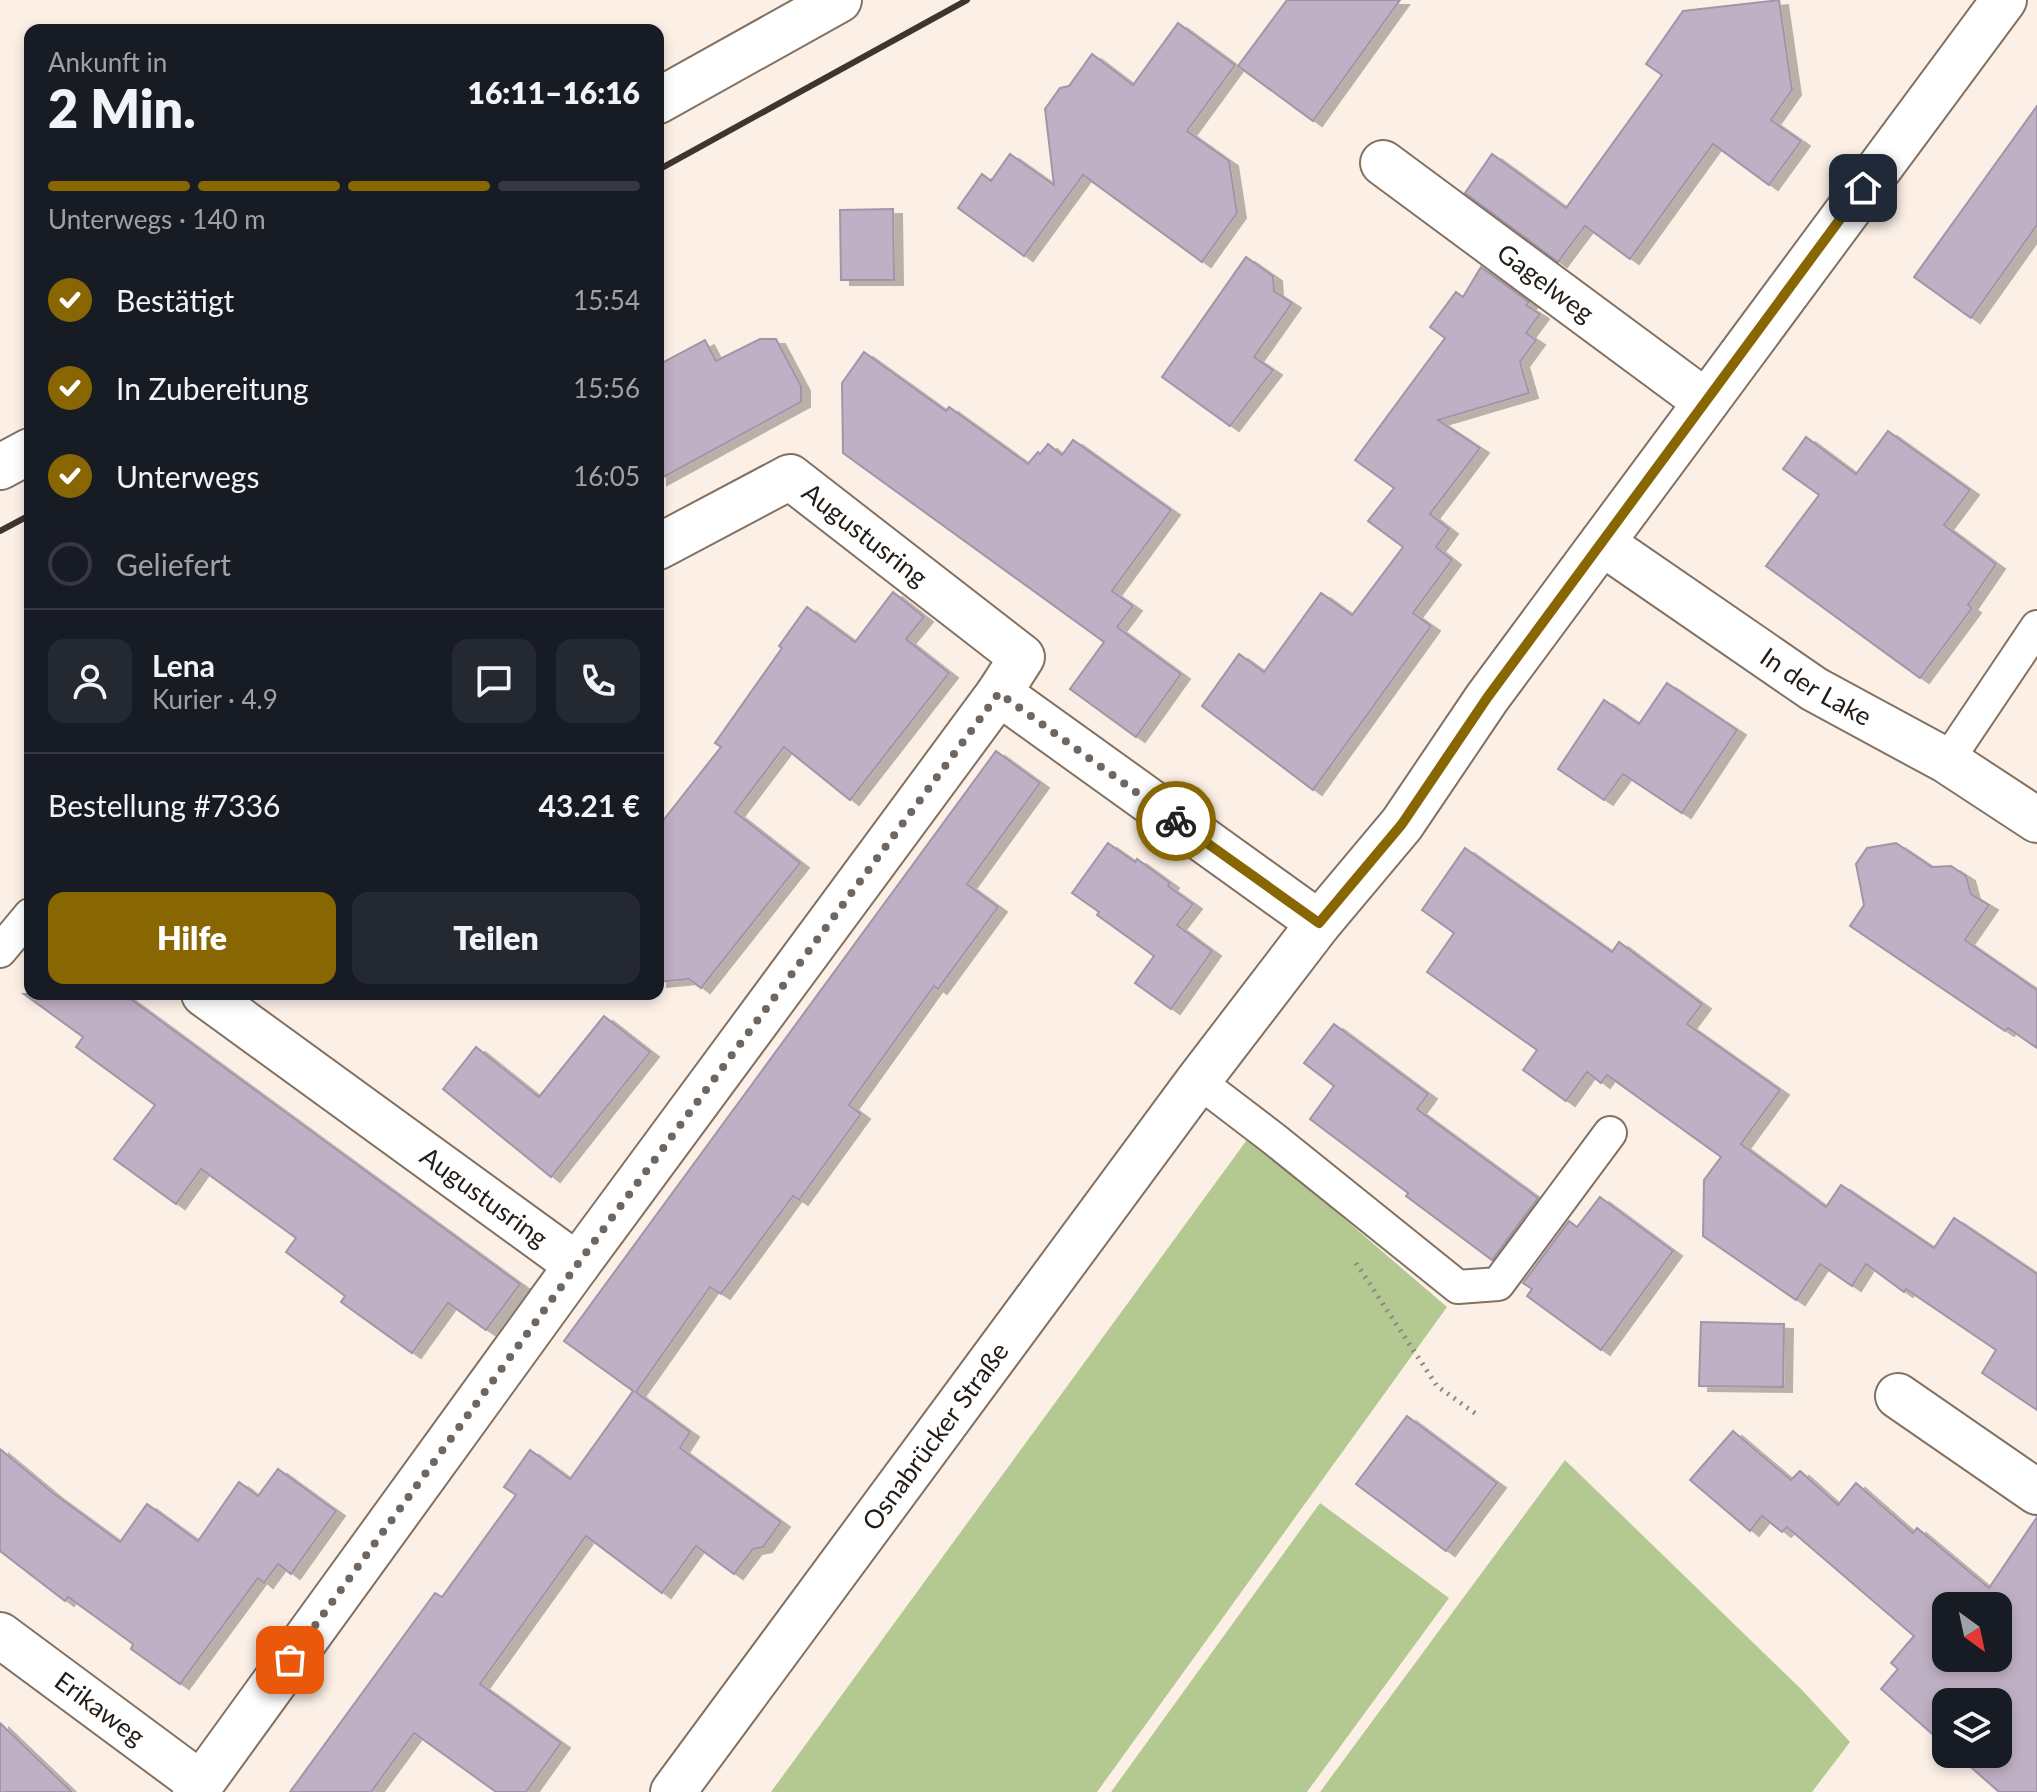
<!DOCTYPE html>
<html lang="de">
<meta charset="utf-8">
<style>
body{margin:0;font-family:Lato,sans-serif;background:#242831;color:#f1f3f6;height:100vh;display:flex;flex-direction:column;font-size:30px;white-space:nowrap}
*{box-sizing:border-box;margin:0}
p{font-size:26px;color:#9ea1a6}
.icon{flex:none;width:44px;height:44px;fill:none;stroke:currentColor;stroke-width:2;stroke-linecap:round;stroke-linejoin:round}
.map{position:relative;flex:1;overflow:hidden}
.side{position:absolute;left:24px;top:24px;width:640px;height:976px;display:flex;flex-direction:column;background:#171b24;border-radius:16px;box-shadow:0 4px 12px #0003}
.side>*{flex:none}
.needle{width:52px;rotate:147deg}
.controls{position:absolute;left:1932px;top:1592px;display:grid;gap:16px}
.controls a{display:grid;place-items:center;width:80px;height:80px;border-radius:16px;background:#171b24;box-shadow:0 4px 12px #0003;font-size:40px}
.pin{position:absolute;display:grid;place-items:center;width:68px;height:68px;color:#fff;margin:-34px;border-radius:16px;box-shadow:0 4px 12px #0006}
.courier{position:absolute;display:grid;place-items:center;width:80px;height:80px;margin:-40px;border:6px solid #886703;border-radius:50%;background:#fff;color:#222;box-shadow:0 2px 10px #0007}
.summary em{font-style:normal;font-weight:800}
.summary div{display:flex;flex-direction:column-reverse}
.summary{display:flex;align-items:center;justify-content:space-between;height:136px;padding:0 24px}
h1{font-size:52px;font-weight:800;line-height:60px}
.bar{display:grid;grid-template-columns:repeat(4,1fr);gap:12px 8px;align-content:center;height:96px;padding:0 24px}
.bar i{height:10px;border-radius:6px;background:#363941}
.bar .selected{background:#886703}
.bar p{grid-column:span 4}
.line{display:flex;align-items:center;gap:20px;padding:0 24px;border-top:2px solid #363941}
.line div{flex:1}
.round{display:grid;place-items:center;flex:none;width:84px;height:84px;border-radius:16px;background:#242831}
ol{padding:0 24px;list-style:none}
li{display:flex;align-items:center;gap:24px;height:88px}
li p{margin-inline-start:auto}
li .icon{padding:8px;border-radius:50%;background:#886703;color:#fff;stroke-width:4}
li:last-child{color:#9ea1a6}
li i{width:44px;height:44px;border:4px solid #363941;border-radius:50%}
.cta{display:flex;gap:16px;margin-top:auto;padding:16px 24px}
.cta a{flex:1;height:92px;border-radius:16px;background:#886703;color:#fff;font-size:32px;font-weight:800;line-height:92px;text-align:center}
.cta a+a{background:#242831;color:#f1f3f6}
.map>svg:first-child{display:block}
.green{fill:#b3c991}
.building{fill:#bfb1c5;stroke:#a295a8;stroke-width:2;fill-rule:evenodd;filter:url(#shadow)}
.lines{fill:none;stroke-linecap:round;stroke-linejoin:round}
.lane-casing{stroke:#837162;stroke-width:36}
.street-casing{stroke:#837162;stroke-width:48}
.secondary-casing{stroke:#837162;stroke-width:48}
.path{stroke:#91887f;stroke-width:5;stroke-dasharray:2 6;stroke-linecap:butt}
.lane{stroke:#fff;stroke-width:32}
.street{stroke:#fff;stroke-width:44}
.secondary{stroke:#fff;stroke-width:44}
.rail{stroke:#3d352f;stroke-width:6}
.done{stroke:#6f665f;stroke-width:8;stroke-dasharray:0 14.4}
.route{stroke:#886703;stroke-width:10}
.labels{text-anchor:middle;stroke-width:8;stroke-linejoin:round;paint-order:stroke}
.street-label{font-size:26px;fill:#231c16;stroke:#fff}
</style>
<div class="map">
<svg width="2037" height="1792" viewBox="0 0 2037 1792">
<defs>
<filter id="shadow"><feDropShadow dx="9" dy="5" stdDeviation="0" flood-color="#0004"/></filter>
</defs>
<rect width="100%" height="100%" fill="#fcf0e6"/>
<g class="green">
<polygon points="1249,1137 1447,1307 1097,1792 771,1792"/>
<polygon points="1565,1460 1803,1691 1850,1742 1812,1792 1320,1792"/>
<polygon points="1320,1503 1449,1598 1307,1792 1111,1792"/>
</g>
<g class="building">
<polygon points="1287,0 1400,0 1313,121 1238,66"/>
<polygon points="1779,0 1792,90 1771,120 1801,141 1769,185 1713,144 1630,259 1585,226 1558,262 1465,193 1492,154 1566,208 1662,75 1646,64 1683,11"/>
<polygon points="1178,23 1235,65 1187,131 1229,161 1237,213 1202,262 1083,175 1024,256 958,208 982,174 991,181 1010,154 1054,185 1045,109 1060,88 1069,86 1092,54 1133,85"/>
<polygon points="2037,106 2037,225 1971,318 1914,277"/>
<polygon points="893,209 894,280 841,280 840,210"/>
<polygon points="1246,257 1273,276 1274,291 1292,303 1254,357 1273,370 1230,426 1162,377"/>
<polygon points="1481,267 1529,302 1526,305 1540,314 1526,333 1536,340 1520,362 1529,393 1438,420 1480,448 1430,514 1449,529 1436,547 1452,560 1413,613 1431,626 1313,790 1202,706 1239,654 1264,672 1321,593 1352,615 1403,547 1368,521 1394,488 1355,460 1445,338 1430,327 1456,292 1463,297"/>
<polygon points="760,339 776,339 801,386 801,402 658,480 658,365 705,340 716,361"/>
<polygon points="864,352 946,411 949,407 1028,464 1038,452 1040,454 1048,444 1062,455 1073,440 1171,510 1112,591 1133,606 1117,627 1181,674 1136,737 1070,689 1104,642 843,453 842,383"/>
<polygon points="1888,431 1970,490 1944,525 1996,564 1968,605 1972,608 1920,678 1766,566 1819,495 1783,469 1806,437 1856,474"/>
<polygon points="893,592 924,617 906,639 949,673 850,800 784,747 735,812 800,863 701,988 689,979 658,982 658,827 721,747 715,743 782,648 779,646 807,607 855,642"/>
<polygon points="1667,683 1737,730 1682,813 1623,774 1604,800 1558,769 1604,700 1639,724"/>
<polygon points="996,751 1040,783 967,884 998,907 938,989 934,986 849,1105 861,1114 799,1200 793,1196 721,1294 710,1287 636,1392 690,1432 680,1448 781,1522 763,1547 753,1549 734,1574 696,1546 662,1593 586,1536 480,1684 561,1743 526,1792 496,1792 414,1733 371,1792 290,1792 435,1593 442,1597 516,1495 504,1487 530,1450 570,1479 633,1391 564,1341"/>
<polygon points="1108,843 1135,862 1137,859 1170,883 1168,886 1193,904 1177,925 1212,951 1171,1009 1135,983 1154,956 1097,915 1099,912 1072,893"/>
<polygon points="1896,843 1932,867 1951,866 1966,876 1971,894 1989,905 1965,940 2037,990 2037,1048 2008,1028 2005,1031 1850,926 1864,905 1856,864 1867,848"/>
<polygon points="1465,848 1612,952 1619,942 1702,1004 1687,1024 1780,1090 1741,1144 1826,1207 1841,1185 1934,1248 1954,1218 2037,1274 2037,1410 1982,1373 1996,1350 1906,1289 1904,1292 1866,1264 1852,1286 1820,1264 1796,1300 1703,1236 1704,1180 1721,1157 1607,1075 1601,1083 1587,1072 1566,1101 1523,1070 1537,1050 1427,972 1454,933 1422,910"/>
<polygon points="24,994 124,994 520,1284 486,1330 448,1303 412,1353 341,1302 345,1296 286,1252 296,1238 201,1169 176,1204 114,1159 155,1105 76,1047 83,1037"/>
<polygon points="604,1016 650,1052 551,1177 443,1089 476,1047 539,1097"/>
<polygon points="1334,1024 1428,1094 1417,1109 1538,1198 1492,1260 1406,1196 1408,1193 1310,1119 1334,1086 1304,1063"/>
<polygon points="1600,1197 1673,1251 1601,1350 1527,1296 1532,1289 1523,1283 1569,1221 1577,1227"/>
<polygon points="1701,1322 1784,1324 1783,1387 1699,1386"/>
<polygon points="1407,1416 1497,1483 1446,1551 1356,1484"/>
<path d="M1733 1431 1791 1480 1800 1471 1838 1505 1856 1483 1913 1533 1917 1528 1989 1588 2037 1517V1792H1999L1956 1754H1998V1702H1946V1746L1881 1689 1898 1669 1891 1663 1914 1636 1787 1527 1782 1532 1762 1516 1750 1531 1690 1480ZM1946 1606H1998V1658H1946Z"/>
<polygon points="0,1449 53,1493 120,1542 147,1504 198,1541 239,1482 258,1496 278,1469 336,1511 291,1574 278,1564 264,1583 258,1578 180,1684 131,1649 133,1644 68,1597 65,1601 0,1551"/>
<polygon points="0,1723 72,1792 0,1792"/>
</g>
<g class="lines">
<g class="lane-casing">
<g id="lane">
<polyline points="1947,761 2037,627"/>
<polyline points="0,951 30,915"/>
<polyline points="1198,1081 1274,1139 1458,1287 1498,1284 1610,1133"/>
</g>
</g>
<g class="street-casing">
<g id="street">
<polyline points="658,101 839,0"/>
<path id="s1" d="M1383 163 1706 402"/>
<polyline points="0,467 30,451"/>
<path id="s2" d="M1602 543 1814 689 1947 761 2037 820"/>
<path id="s3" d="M658 547 790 477 1022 657 999 693 1319 923"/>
<path id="s4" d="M204 994 577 1265"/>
<polyline points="1898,1396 2037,1492"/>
<path id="s5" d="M0 1635 201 1784"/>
<polyline points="195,1792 577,1265 999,693"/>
</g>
</g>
<g class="secondary-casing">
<g id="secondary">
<path id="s6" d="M673 1792 1198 1081 1319 923 1402 824 1487 698 2004 0"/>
</g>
</g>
<polyline class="path" points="1356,1263 1437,1386 1476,1414"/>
<use href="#lane" class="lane"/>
<use href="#street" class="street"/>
<use href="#secondary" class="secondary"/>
<g class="rail">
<polyline points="658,170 967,0"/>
<polyline points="0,531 30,515"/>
</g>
</g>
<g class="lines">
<polyline class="done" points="290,1660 577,1265 999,693 1176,821"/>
<polyline class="route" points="1176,821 1319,923 1402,824 1487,698 1863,188"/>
</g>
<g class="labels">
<g class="street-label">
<text dy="9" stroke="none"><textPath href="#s1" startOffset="202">Gagelweg</textPath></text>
<text dy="9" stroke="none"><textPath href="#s3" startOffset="244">Augustusring</textPath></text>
<text dy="9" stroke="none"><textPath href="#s2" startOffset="258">In der Lake</textPath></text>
<text dy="9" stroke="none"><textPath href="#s4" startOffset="346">Augustusring</textPath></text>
<text dy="9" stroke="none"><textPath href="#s6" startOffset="442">Osnabrücker Straße</textPath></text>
<text dy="9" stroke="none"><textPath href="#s5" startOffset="124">Erikaweg</textPath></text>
</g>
</g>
</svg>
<div class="controls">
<a><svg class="needle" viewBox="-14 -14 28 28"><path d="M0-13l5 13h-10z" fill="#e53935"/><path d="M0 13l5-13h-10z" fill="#9ea1a6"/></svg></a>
<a><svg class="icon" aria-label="layers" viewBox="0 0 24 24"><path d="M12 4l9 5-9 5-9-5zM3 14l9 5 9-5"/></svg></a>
</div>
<div class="pin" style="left:290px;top:1660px;background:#ea580c"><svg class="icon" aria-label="bag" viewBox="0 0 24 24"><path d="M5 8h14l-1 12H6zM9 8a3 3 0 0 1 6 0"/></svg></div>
<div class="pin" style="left:1863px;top:188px;background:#1f2937"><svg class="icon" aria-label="home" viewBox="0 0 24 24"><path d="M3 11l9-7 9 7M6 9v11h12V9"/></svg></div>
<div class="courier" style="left:1176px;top:821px"><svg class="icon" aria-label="bike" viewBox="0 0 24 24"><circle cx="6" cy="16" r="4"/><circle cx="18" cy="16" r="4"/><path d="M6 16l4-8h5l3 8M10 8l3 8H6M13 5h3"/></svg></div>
<section class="side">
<div class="summary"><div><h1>2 Min.</h1><p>Ankunft in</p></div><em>16:11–16:16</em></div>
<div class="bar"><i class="selected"></i><i class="selected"></i><i class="selected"></i><i></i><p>Unterwegs · 140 m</p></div>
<ol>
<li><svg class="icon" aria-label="check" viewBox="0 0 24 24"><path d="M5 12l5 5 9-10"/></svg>Bestätigt<p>15:54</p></li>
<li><svg class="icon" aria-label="check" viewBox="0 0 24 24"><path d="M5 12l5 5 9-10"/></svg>In Zubereitung<p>15:56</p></li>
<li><svg class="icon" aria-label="check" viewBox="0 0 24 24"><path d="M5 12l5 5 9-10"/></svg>Unterwegs<p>16:05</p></li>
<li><i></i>Geliefert</li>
</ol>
<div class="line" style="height:144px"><a class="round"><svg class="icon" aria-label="person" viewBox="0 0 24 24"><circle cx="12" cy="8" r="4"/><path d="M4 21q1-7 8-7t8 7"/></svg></a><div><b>Lena</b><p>Kurier · 4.9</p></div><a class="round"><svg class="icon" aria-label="chat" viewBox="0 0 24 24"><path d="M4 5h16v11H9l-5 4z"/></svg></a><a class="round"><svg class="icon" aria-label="phone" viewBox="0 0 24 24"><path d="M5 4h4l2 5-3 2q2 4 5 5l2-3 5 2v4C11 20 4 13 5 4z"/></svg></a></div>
<div class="line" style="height:104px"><div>Bestellung #7336</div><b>43.21 €</b></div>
<div class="cta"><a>Hilfe</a><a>Teilen</a></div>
</section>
</div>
